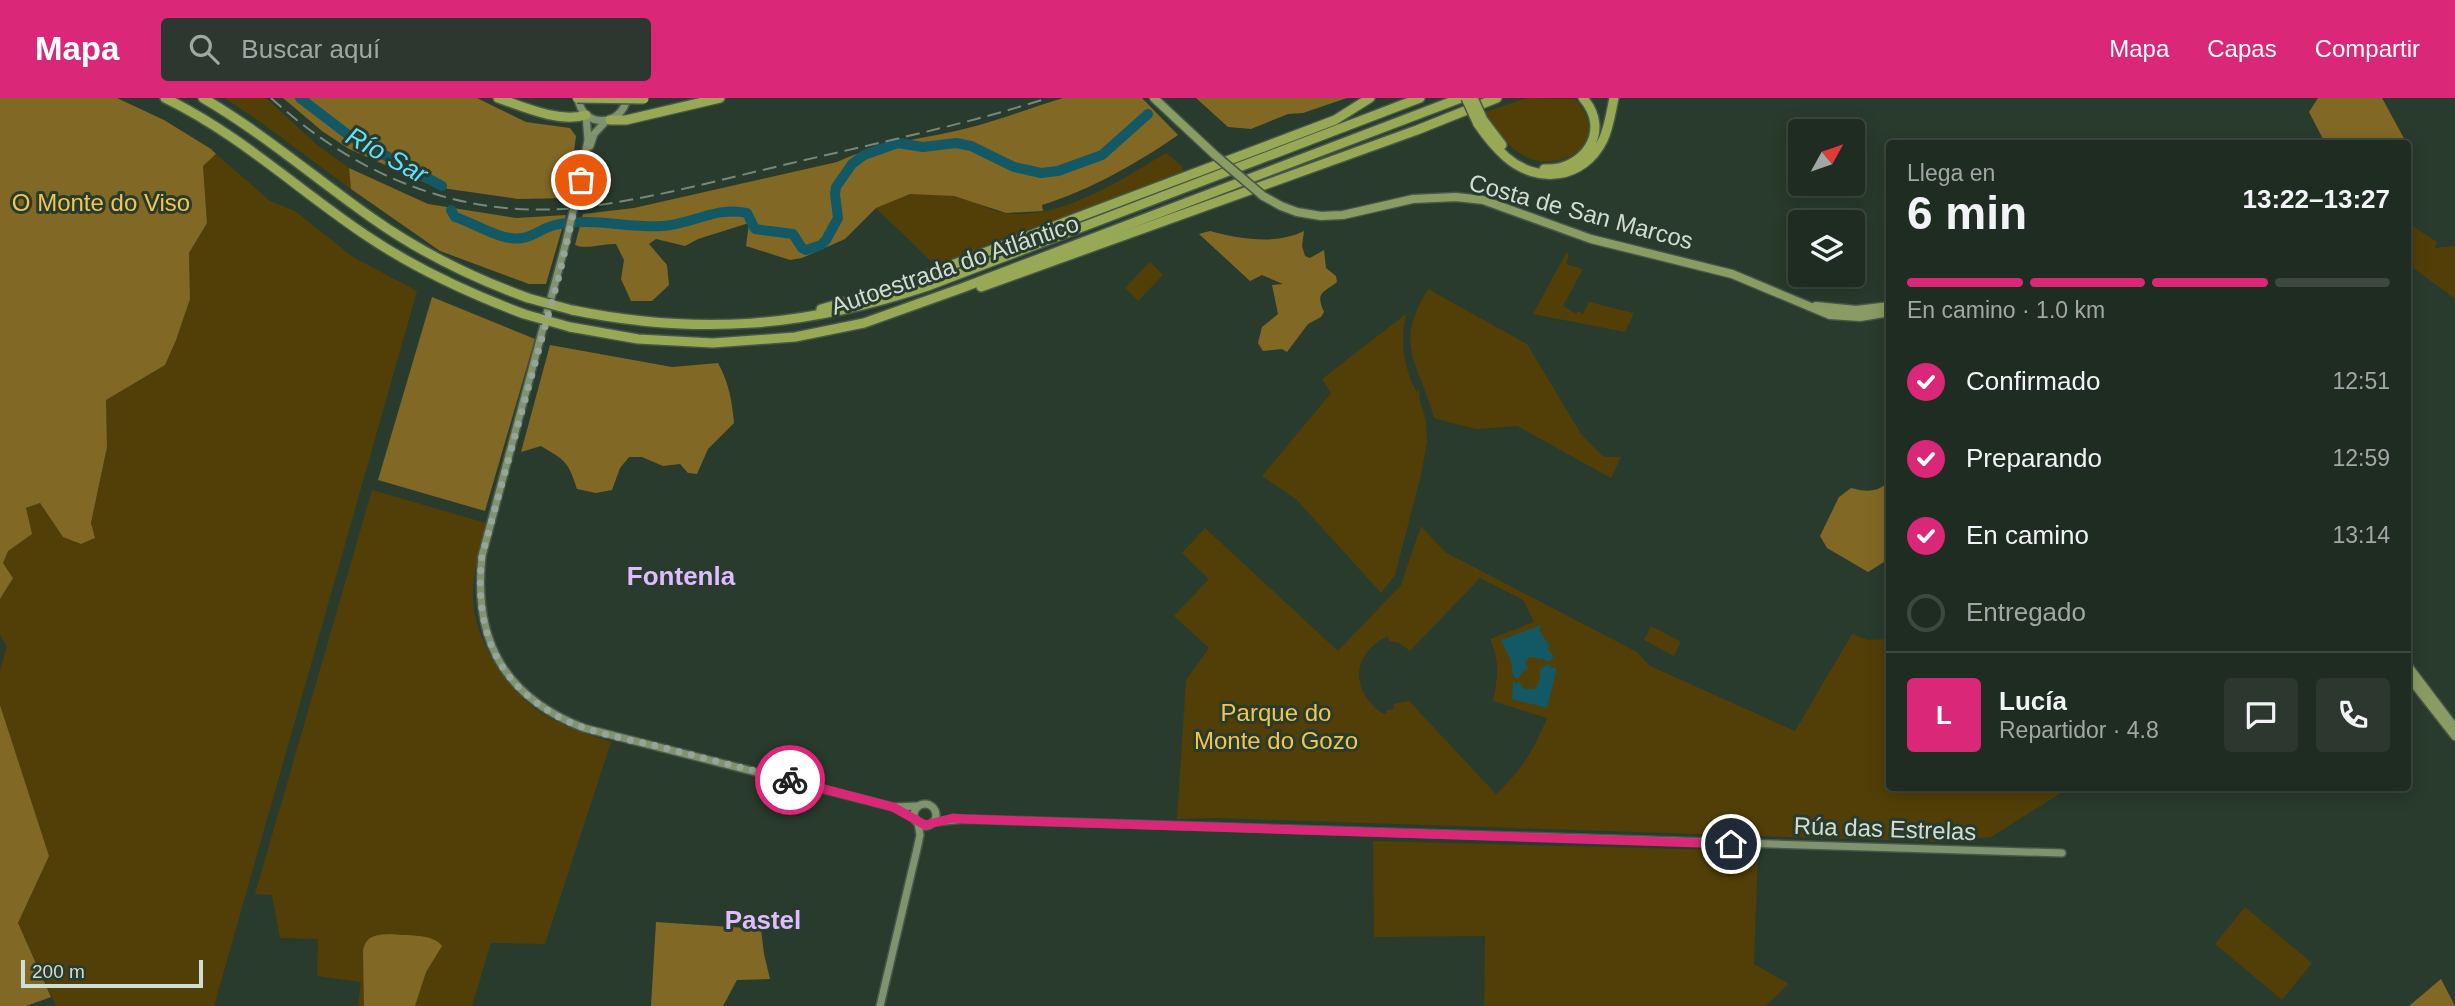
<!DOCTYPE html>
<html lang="es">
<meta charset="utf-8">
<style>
body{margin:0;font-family:Arial,sans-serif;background:#2c382f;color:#f1f3f6;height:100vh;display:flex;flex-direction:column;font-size:26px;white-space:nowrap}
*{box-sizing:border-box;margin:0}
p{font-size:23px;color:#a1a7a5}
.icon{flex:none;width:38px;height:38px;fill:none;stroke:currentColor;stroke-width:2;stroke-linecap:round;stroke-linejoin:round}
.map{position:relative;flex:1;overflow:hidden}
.panel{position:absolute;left:1886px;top:42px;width:525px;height:651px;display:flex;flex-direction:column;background:#1f2c22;border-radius:7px;box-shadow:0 4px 18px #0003,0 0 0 2px #3c4840}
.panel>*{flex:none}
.needle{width:46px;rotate:50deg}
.buttons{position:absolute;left:1788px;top:21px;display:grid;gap:14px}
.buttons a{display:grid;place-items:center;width:77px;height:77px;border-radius:7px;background:#1f2c22;box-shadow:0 4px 18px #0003,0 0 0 2px #3c4840;font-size:35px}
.scale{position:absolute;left:21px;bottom:18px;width:182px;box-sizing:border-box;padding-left:7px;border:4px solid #d1dcd3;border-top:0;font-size:19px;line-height:24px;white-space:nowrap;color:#d1dcd3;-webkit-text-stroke:5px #293b2d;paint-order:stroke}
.pin{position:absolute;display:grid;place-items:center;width:60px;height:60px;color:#fff;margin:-30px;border:4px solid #fff;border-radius:50%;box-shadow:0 2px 7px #0007}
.courier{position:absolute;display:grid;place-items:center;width:70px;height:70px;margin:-35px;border:5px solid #db2777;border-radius:50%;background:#fff;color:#222;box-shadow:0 2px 9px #0007}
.overview em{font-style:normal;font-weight:800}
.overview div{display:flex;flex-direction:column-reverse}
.overview{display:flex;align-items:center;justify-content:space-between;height:119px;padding:0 21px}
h1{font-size:46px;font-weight:800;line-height:52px}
.bar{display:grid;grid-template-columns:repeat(4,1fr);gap:10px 7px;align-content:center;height:84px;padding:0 21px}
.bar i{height:9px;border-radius:5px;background:#3c4840}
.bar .active{background:#db2777}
.bar p{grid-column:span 4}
.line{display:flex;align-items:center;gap:18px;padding:0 21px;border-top:2px solid #3c4840}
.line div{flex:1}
.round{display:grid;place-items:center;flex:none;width:74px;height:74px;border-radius:7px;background:#2c382f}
ol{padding:0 21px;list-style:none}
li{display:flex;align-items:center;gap:21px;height:77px}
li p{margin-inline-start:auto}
li .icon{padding:7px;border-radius:50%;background:#db2777;color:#fff;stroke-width:4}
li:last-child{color:#a1a7a5}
li i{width:38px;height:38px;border:4px solid #3c4840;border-radius:50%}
header{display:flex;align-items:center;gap:42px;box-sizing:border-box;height:98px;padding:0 35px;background:#db2777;color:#fff}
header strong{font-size:33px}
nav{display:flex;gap:38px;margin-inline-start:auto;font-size:24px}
.search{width:490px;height:63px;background:#2c382f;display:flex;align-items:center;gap:18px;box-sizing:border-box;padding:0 24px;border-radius:7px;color:#a1a7a5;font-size:26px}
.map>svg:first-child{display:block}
.green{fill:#523f07;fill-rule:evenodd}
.forest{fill:#826825}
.water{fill:#135865}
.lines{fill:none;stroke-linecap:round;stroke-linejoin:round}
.river{stroke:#135865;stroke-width:10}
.secondary-casing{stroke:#47564a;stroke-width:10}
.primary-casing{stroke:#47564a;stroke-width:11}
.highway-casing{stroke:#47564a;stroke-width:12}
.secondary{stroke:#7f936e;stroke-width:7}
.primary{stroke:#899d63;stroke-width:8}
.highway{stroke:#97a955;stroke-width:9}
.rail{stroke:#78877b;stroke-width:2;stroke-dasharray:14 7;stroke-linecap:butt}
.secondary-bridge-casing{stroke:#47564a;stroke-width:10;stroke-linecap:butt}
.primary-bridge-casing{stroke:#47564a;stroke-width:11;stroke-linecap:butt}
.highway-bridge-casing{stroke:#47564a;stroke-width:12;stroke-linecap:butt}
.secondary-bridge{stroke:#7f936e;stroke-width:7}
.primary-bridge{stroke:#899d63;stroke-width:8}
.highway-bridge{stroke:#97a955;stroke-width:9}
.done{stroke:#96a499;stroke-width:7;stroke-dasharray:0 12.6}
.route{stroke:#db2777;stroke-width:9}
.labels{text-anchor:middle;stroke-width:6;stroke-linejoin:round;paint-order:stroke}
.park-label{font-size:24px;fill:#f2c54d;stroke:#293b2d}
.street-label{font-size:24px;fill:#d1dcd3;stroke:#293b2d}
.water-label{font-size:26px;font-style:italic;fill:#63dff9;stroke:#293b2d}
.neighbourhood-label{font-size:26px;font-weight:bold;fill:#dfbbff;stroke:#293b2d}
</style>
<header>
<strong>Mapa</strong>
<div class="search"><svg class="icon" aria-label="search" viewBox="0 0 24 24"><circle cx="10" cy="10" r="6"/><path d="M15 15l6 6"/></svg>Buscar aquí</div>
<nav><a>Mapa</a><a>Capas</a><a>Compartir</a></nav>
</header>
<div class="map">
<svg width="2455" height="908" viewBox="0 0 2455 908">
<rect width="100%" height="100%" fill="#293b2d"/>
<g class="green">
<polygon points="225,0 266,0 316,46 349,70 351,91 263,26"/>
<path d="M1527 0 1575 1C1579 6 1585 13 1587 19 1599 54 1557 71 1531 61 1510 53 1496 33 1485 14Z"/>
<path d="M1166 55 1182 68 1183 75 1002 141 936 168 876 110C887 105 900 98 911 96 930 93 953 98 970 103 981 107 994 114 1006 115 1060 123 1122 81 1166 55Z"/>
<polygon points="216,56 270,103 295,113 353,159 417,193 214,908 56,908 18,825 49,758 0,607 0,572 7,549 0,537 0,501 13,480 3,465 25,411 40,405 63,439 81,446 94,440 91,425 107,349 106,302 165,267 190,201 189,155 207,125 203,68"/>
<polygon points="2408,125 2437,144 2435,150 2455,148 2455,201 2408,166"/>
<polygon points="1566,155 1569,156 1566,166 1583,171 1563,208 1576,216 1578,213 1583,216 1589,204 1634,215 1625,234 1533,216"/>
<polygon points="1150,164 1163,177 1138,203 1125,190"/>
<path d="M1428 191 1527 246 1581 336 1604 359H1621L1611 380 1517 328 1476 331 1434 320C1420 266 1392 249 1428 191Z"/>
<path d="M1406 216C1400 245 1403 268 1417 295L1419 290V300L1426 323 1427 343 1421 377 1395 477 1381 495 1296 401 1262 378 1331 295 1322 281Z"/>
<path d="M372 392 486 425C480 450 473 473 473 499 473 537 503 586 533 609 555 626 585 635 611 644L545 846 491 845 472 908H358L361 884 317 878 318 841 280 840 272 797 255 796Z"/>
<path d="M1421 428 1445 454 1637 554 1650 568 1795 633 1852 536 1868 542 1890 541V690H2069L1991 739 1940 744 1215 720 1177 721 1186 582 1209 550 1174 518 1209 481 1182 455 1205 430 1338 553 1401 487ZM1480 480 1523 502 1534 524 1490 541C1500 563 1498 580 1493 603L1547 620C1533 653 1522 672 1496 696L1409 603 1394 606V611L1386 612 1387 616C1379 615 1374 609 1369 603 1349 577 1361 551 1388 538L1389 543 1399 545 1410 553Z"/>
<polygon points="1651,528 1681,544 1674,558 1644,542"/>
<polygon points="1373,743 1758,753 1754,866 1789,886 1765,908 1484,908 1485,838 1374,839"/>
<polygon points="2245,809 2312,865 2282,902 2215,846"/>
</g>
<g class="forest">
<polygon points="0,0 117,0 164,22 211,51 216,56 203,68 207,125 189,155 190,201 176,242 165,267 106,302 107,349 91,425 95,440 81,446 63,439 40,405 26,410 32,436 8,453 3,465 13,480 0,501"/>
<polygon points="283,0 477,0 526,24 570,30 576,38 568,100 518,101 435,89 349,51 322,33"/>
<path d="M1063 0H1142L1178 37C1138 65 1088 93 1042 107L1043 113 1006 115 954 98 910 96 876 110 845 141 802 160 790 162 746 148 749 125 698 141 685 148 656 141 649 146 667 167 669 187 652 203H631L621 181 624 162 616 146C603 145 586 152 575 147L583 116 634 110 837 64C880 44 919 42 964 31 997 23 1030 10 1063 0Z"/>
<polygon points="1196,0 1347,0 1303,15 1288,16 1251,31 1228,29"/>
<polygon points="2318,0 2382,0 2406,44 2325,45 2309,14"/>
<polygon points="349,70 428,106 516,120 566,117 546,186 529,186 440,153 351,91"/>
<path d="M1210 133C1240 141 1276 147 1304 133L1302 148 1305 158 1310 160 1324 152 1326 170 1336 178 1337 184C1323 195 1315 194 1324 214L1321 219 1308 226 1287 254 1282 251 1263 253 1258 245 1262 229 1278 216 1272 187 1283 186 1262 177 1250 183 1199 136Z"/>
<polygon points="432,199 535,241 485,413 378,382"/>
<path d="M550 247 672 269 718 265C729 285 732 303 734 325L708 351 697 376 688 375 680 366 663 368 642 359H629L620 370 612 392 596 395 577 391C568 363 566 363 541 348L521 354Z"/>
<path d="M1890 382V450L1884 464 1868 474 1827 450 1820 438 1839 399 1851 390C1866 394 1879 395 1890 382Z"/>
<polygon points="0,607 49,758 18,825 51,899 26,908 0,908"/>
<polygon points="656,824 761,831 764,856 770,881 737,882 723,908 651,908"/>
<path d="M390 836C405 838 433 835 442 848L426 874 415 908H364L363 853C366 837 376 837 390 836Z"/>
<polygon points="2441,881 2455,908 2409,908"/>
</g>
<g class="water">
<polygon points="1541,527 1539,532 1549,547 1548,552 1554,558 1550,563 1545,563 1543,560 1538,562 1536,559 1529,559 1525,565 1528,571 1524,572 1518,581 1513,578 1511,563 1501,542"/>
<polygon points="1549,566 1551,570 1556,570 1556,574 1547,610 1512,601 1513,583 1516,586 1519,584 1524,591 1535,591 1540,581 1540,571"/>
</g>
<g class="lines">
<g class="river">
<polyline points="300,0 351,39 442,88"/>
<path d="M451 112 455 119C471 124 496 139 510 140 531 143 538 131 555 127 591 119 627 130 663 128 692 126 717 108 747 115L755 131 793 136 802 150 806 152 821 147 826 142 838 120 835 96 836 89 852 66 864 57 898 45 923 49 956 45 971 48 1014 69 1041 75 1058 73 1102 57 1148 16"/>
</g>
<g class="secondary-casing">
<g id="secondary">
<path d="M578 0C582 31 622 29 627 0"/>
<polyline points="590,48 594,36 606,23"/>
<polyline points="579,87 588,42 586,17"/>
<path d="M566 144 482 458C473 542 504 599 584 630L893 709 918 708"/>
<circle cx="925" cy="717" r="11"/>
<polyline points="894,709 915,720"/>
<polyline points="933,724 965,721 2062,755"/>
<polyline points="880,908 917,751 920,737 918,725"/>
</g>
</g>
<g class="primary-casing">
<g id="primary">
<polyline points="1154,0 1215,57"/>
<polyline points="1263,98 1281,108 1297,114 1321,118 1343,117 1413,101 1456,99 1483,102 1591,141 1732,176 1830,217 1860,219 1890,214"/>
<polyline points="1816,208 1856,212 1890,208"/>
<polyline points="2408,568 2455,630"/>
<polyline points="2408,578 2455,638"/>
</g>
</g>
<g class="highway-casing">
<g id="highway">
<path d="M165 0C241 37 298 92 367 138 416 171 468 195 524 216"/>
<path d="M203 0C263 35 315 80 372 120 420 154 473 180 528 200"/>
<path d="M498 0C524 9 559 25 586 17"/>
<polyline points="610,22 626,22 720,0"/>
<polyline points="1483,22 1502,47"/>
<path d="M1478 26C1486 38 1495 49 1506 59 1538 87 1584 81 1603 42 1609 30 1611 14 1614 0"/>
<path d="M1544 71C1584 73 1612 33 1583 0"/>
<polyline points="981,189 1417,32 1497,0"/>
<polyline points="821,211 883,193 1335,22 1370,0"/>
<path d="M572 212C699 238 806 229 928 188L1420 0"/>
<polyline points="570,229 638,241 713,245 795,239 864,225 962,190 1461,0"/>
</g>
</g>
<use href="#secondary" class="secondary"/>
<use href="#primary" class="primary"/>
<use href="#highway" class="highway"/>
<path class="rail" d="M271 0C359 80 465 123 585 109 655 100 723 81 792 65 877 45 964 27 1048 0"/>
<g class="secondary-bridge-casing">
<polyline id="secondary-bridge" points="566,144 579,87"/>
</g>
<g class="primary-bridge-casing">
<polyline id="primary-bridge" points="1215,57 1263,98"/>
</g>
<g class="highway-bridge-casing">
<g id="highway-bridge">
<polyline points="577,0 644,1"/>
<polyline points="1466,0 1478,26"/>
<polyline points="1473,0 1483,22"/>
<polyline points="528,200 572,212"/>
<polyline points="524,216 570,229"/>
</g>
</g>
<use href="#secondary-bridge" class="secondary-bridge"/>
<use href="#primary-bridge" class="primary-bridge"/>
<use href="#highway-bridge" class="highway-bridge"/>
</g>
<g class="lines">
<path class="done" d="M581 82 559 178 482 458C474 528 494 584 559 619 589 635 627 641 661 649 704 660 747 671 790 682"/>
<polyline class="route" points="790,682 893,709 925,727 953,720 965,721 1731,746"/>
</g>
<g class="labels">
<g class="park-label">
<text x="101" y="113">O Monte do Viso</text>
<text x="1276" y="623">Parque do<tspan x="1276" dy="28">Monte do Gozo</tspan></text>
</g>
<g class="street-label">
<text transform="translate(1581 114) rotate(15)" y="8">Costa de San Marcos</text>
<text transform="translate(955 167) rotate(-19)" y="8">Autoestrada do Atlántico</text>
<text transform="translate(1885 731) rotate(2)" y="8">Rúa das Estrelas</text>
</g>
<g class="water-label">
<text transform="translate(387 57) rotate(29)" y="9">Río Sar</text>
</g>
<g class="neighbourhood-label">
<text x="681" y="487">Fontenla</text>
<text x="763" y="831">Pastel</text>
</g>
</g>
</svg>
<div class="buttons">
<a><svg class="needle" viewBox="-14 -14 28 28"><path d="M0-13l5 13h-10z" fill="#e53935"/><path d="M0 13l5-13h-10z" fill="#a1a7a5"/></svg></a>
<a><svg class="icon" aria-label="layers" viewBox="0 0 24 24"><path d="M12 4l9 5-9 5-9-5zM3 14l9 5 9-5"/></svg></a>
</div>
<div class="scale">200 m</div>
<div class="pin" style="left:581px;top:82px;background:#ea580c"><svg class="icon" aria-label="bag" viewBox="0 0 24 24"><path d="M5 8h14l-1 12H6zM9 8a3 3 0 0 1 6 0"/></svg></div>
<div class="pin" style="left:1731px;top:746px;background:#1f2937"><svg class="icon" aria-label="home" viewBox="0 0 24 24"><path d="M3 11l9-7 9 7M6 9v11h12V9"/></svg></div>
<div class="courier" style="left:790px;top:682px"><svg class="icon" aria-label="bike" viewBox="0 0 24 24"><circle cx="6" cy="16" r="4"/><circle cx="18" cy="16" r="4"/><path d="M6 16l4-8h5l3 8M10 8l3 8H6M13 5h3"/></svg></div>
<section class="panel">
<div class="overview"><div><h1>6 min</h1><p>Llega en</p></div><em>13:22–13:27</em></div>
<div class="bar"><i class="active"></i><i class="active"></i><i class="active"></i><i></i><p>En camino · 1.0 km</p></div>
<ol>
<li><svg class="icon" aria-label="check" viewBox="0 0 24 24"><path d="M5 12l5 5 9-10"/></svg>Confirmado<p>12:51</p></li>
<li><svg class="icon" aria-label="check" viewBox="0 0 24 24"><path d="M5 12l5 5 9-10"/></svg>Preparando<p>12:59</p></li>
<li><svg class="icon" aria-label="check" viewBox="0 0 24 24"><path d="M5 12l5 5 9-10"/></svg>En camino<p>13:14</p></li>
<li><i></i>Entregado</li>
</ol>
<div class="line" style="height:126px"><b class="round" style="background:#db2777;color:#fff">L</b><div><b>Lucía</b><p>Repartidor · 4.8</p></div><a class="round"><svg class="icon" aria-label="chat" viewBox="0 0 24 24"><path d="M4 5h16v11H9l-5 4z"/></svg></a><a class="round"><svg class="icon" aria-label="phone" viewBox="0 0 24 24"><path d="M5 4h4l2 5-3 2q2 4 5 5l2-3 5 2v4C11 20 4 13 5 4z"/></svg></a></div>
</section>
</div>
